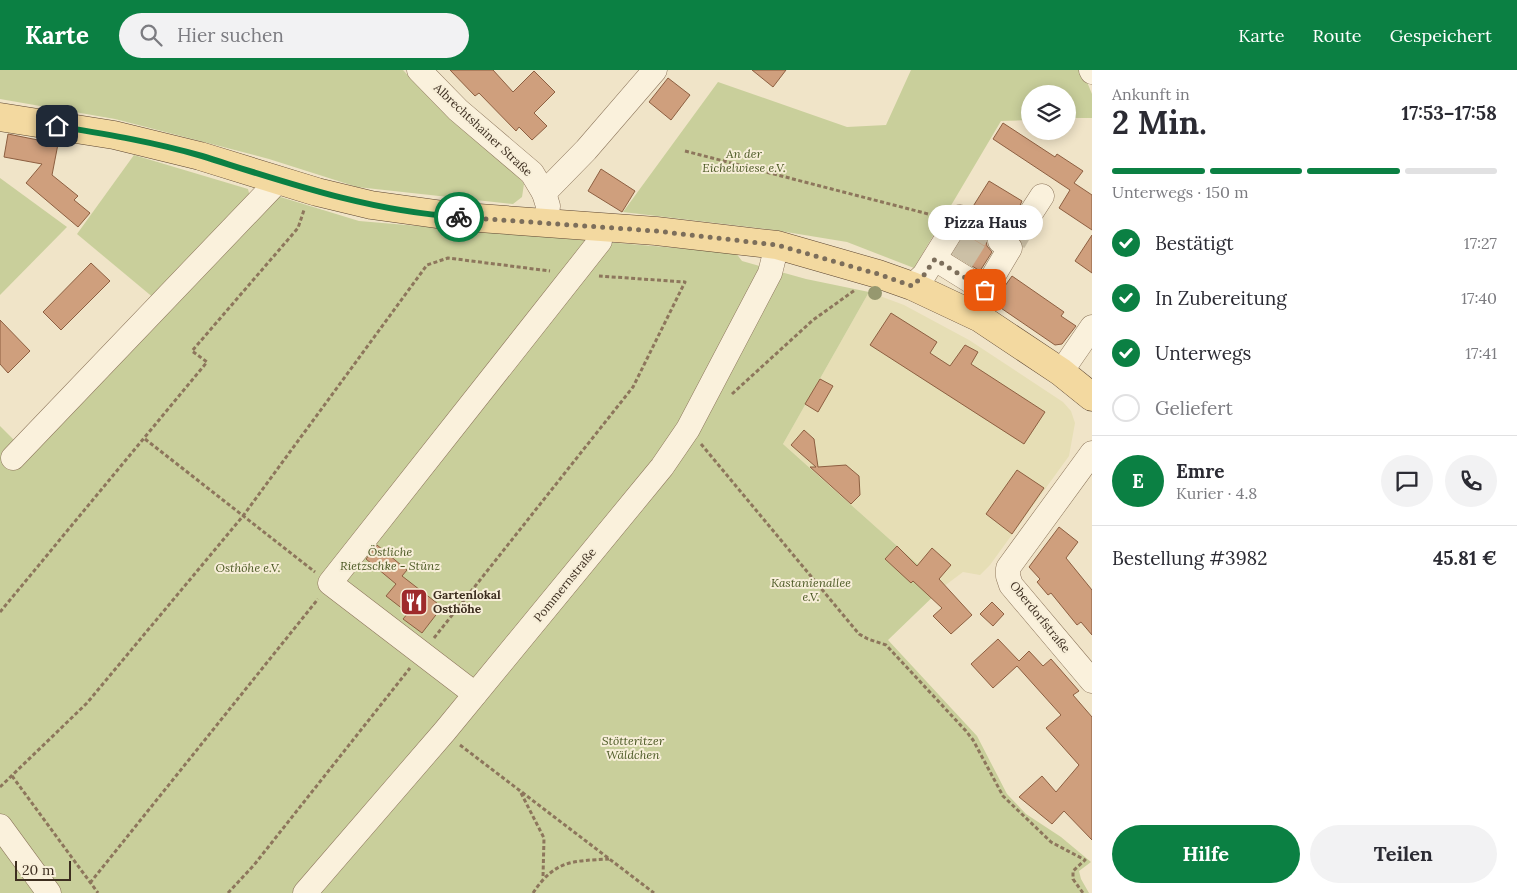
<!DOCTYPE html>
<html lang="de">
<meta charset="utf-8">
<style>
body{margin:0;font-family:Lora,serif;background:#f2f2f3;color:#2b2b33;height:100vh;display:flex;flex-direction:column;font-size:19px;white-space:nowrap}
*{box-sizing:border-box;margin:0}
p{font-size:16px;color:#7c7c81}
.icon{flex:none;width:28px;height:28px;fill:none;stroke:currentColor;stroke-width:2;stroke-linecap:round;stroke-linejoin:round}
.map{position:relative;flex:1;overflow:hidden}
.side{display:flex;flex-direction:column;background:#fff;width:425px}
.side>*{flex:none}
.fabs{position:absolute;left:1021px;top:15px;display:grid;gap:10px}
.fabs a{display:grid;place-items:center;width:55px;height:55px;border-radius:50%;background:#fff;box-shadow:0 2px 12px #0003;font-size:25px}
.scale{position:absolute;left:15px;bottom:12px;width:56px;box-sizing:border-box;padding-left:5px;border:2px solid #3d2e20;border-top:0;font-size:14px;line-height:18px;white-space:nowrap;color:#3d2e20;-webkit-text-stroke:4px #f7eed8;paint-order:stroke}
.pin{position:absolute;display:grid;place-items:center;width:42px;height:42px;color:#fff;margin:-21px;border-radius:10px;box-shadow:0 2px 8px #0006}
.courier{position:absolute;display:grid;place-items:center;width:50px;height:50px;margin:-25px;border:4px solid #0b8043;border-radius:50%;background:#fff;color:#222;box-shadow:0 1px 6px #0007}
.bubble{position:absolute;height:35px;border-radius:18px;background:#fff;box-shadow:0 2px 12px #0003;font-size:16px;font-weight:700;line-height:35px;text-align:center}
.overview em{font-style:normal;font-weight:700}
.overview div{display:flex;flex-direction:column-reverse}
.overview{display:flex;align-items:center;justify-content:space-between;height:85px;padding:0 20px}
h1{font-size:32px;font-weight:700;line-height:38px}
.bar{display:grid;grid-template-columns:repeat(4,1fr);gap:8px 5px;align-content:center;height:60px;padding:0 20px}
.bar i{height:6px;border-radius:4px;background:#e1e1e2}
.bar .selected{background:#0b8043}
.bar p{grid-column:span 4}
.line{display:flex;align-items:center;gap:12px;padding:0 20px;border-top:1px solid #e1e1e2}
.line div{flex:1}
.round{display:grid;place-items:center;flex:none;width:52px;height:52px;border-radius:26px;background:#f2f2f3}
ol{padding:0 20px;list-style:none}
li{display:flex;align-items:center;gap:15px;height:55px}
li p{margin-inline-start:auto}
li .icon{padding:5px;border-radius:50%;background:#0b8043;color:#fff;stroke-width:4}
li:last-child{color:#7c7c81}
li i{width:28px;height:28px;border:2px solid #e1e1e2;border-radius:50%}
.action{display:flex;gap:10px;margin-top:auto;padding:10px 20px}
.action a{flex:1;height:58px;border-radius:30px;background:#0b8043;color:#fff;font-size:20px;font-weight:700;line-height:58px;text-align:center}
.action a+a{background:#f2f2f3;color:#2b2b33}
header{display:flex;align-items:center;gap:30px;box-sizing:border-box;height:70px;padding:0 25px;background:#0b8043;color:#fff}
header strong{font-size:24px}
nav{display:flex;gap:28px;margin-inline-start:auto;font-size:18px}
.search{width:350px;height:45px;background:#f2f2f3;display:flex;align-items:center;gap:12px;box-sizing:border-box;padding:0 18px;border-radius:28px;color:#7c7c81;font-size:19px}
main{display:flex;flex:1;min-height:0}
.map>svg:first-child{display:block}
.farmland{fill:#e6deb5}
.green{fill:#c9cf9b}
.building{fill:#cf9f7d;stroke:#8d5f41}
.lines{fill:none;stroke-linecap:round;stroke-linejoin:round}
.minor-tunnel{stroke:#ccc0a6;stroke-width:24;stroke-dasharray:24 12;stroke-linecap:butt}
.minor-casing{stroke:#8d765c;stroke-width:25}
.major-casing{stroke:#5b4430;stroke-width:29}
.path{stroke:#8d765c;stroke-width:3;stroke-dasharray:4 2.5;stroke-linecap:butt}
.minor{stroke:#faf1dc;stroke-width:24}
.major{stroke:#f3d9a0;stroke-width:28}
.tree{fill:#96986f}
.done{stroke:#7c6e5b;stroke-width:5;stroke-dasharray:0 9}
.route{stroke:#0b8043;stroke-width:6}
.labels{text-anchor:middle;stroke-width:4;stroke-linejoin:round;paint-order:stroke}
.street-label{font-size:12px;fill:#3d2e20;stroke:#f7eed8}
.park-label{font-size:12px;font-style:italic;fill:#4d5a26;stroke:#f7eed8}
.poi-label{font-size:12px;font-weight:bold;fill:#3d2e20;stroke:#f7eed8;text-anchor:start}
</style>
<header>
<strong>Karte</strong>
<div class="search"><svg class="icon" aria-label="search" viewBox="0 0 24 24"><circle cx="10" cy="10" r="6"/><path d="M15 15l6 6"/></svg>Hier suchen</div>
<nav><a>Karte</a><a>Route</a><a>Gespeichert</a></nav>
</header>
<main>
<div class="map">
<svg width="1092" height="823" viewBox="0 0 1092 823">
<rect width="100%" height="100%" fill="#f0e4c8"/>
<polygon class="farmland" points="869,222 904,235 969,270 1063,332 1071,341 1075,353 1069,386 990,495 980,505 963,502 943,517 783,374"/>
<g class="green">
<polygon points="0,0 403,0 435,34 516,103 524,114 522,127 513,134 357,117 269,89 115,49 0,29"/>
<polygon points="911,0 1082,0 1092,24 1092,48 1068,48 1068,24 1030,24 1030,50 1001,51 914,198 847,172 774,160 623,142 718,12 847,57 886,55"/>
<polygon points="134,85 248,119 250,127 155,229 77,164"/>
<polygon points="0,108 67,157 0,225"/>
<polygon points="274,125 359,151 736,183 742,191 806,209 869,222 783,374 943,517 888,570 977,666 1007,724 1026,744 1061,767 1091,792 1079,801 1081,809 1089,823 0,823 0,356 19,375"/>
</g>
<g class="building">
<polygon points="450,0 493,0 513,22 534,1 555,22 534,43 547,56 532,70 519,57 516,61 479,23 475,26"/>
<polygon points="752,0 786,0 773,17"/>
<polygon points="668,8 690,25 671,50 649,32"/>
<polygon points="1003,53 1055,87 1057,84 1083,101 1074,113 1092,125 1092,160 1059,138 1070,120 993,69"/>
<polygon points="8,64 58,74 52,105 78,126 74,130 90,143 78,157 26,113 42,94 4,87"/>
<polygon points="601,99 635,121 622,142 588,121"/>
<polygon points="989,111 1022,131 1017,142 1019,149 1024,155 1033,156 1023,173 1018,167 1002,157 995,158 989,163 986,170 987,176 992,182 980,201 953,184 965,165 976,165 982,160 984,154 982,147 972,138"/>
<polygon points="1092,165 1092,203 1075,191"/>
<polygon points="91,193 110,211 61,260 43,242"/>
<polygon points="1012,206 1064,242 1061,246 1076,256 1062,274 1055,275 995,234 995,230"/>
<polygon points="891,243 937,272 930,283 950,296 965,275 978,282 971,294 1045,342 1024,374 870,275"/>
<polygon points="0,250 30,281 8,303 0,294"/>
<polygon points="820,309 833,316 818,342 805,334"/>
<polygon points="804,360 814,369 818,397 846,395 859,406 860,425 851,434 810,397 816,397 791,375"/>
<polygon points="1017,400 1044,418 1012,464 986,444"/>
<polygon points="1059,457 1078,472 1066,488 1092,520 1092,565 1081,552 1077,555 1051,523 1048,525 1037,512 1040,509 1029,497"/>
<polygon points="377,475 407,500 402,506 442,537 422,563 403,549 408,543 386,526 396,514 366,489"/>
<polygon points="897,476 917,496 932,478 951,495 939,509 972,545 951,564 933,546 942,538 913,511 911,513 885,489"/>
<polygon points="992,532 1004,544 993,556 980,544"/>
<polygon points="998,569 1019,591 1029,581 1043,596 1051,589 1079,621 1073,625 1092,647 1092,770 1064,741 1052,754 1019,727 1042,706 1056,722 1079,695 1046,658 1061,645 1017,596 993,618 971,594"/>
</g>
<g class="lines">
<g class="minor-tunnel">
<polyline points="970,153 1000,171"/>
<polyline points="1014,172 1031,143"/>
<polyline points="958,174 987,192"/>
</g>
<g class="minor-casing">
<g id="minor">
<polyline points="419,0 458,40 532,103 544,123 548,136 546,152"/>
<polyline points="1091,0 1092,2"/>
<polyline points="544,123 586,80 655,0"/>
<polyline points="1031,143 1042,126"/>
<polyline points="935,189 985,220"/>
<polyline points="912,216 924,205 960,147 970,153"/>
<polyline points="980,248 982,225 1010,178 1000,171"/>
<polyline points="1061,302 1092,257"/>
<polyline points="1092,383 1008,498 1008,506 1011,515 1092,611"/>
<polyline points="13,388 278,111"/>
<polyline points="475,624 330,513 600,171"/>
<polyline points="0,756 49,823"/>
<polyline points="305,823 445,661 662,397 688,359 770,203 777,175"/>
</g>
</g>
<g class="major-casing">
<polyline id="major" points="0,47 114,65 200,86 317,122 371,135 451,146 656,161 777,175 878,204 912,216 980,248 1061,302 1092,327"/>
</g>
<g class="path">
<polyline points="685,81 936,146"/>
<polyline points="732,324 813,250 855,220"/>
<polyline points="145,369 315,502"/>
<polyline points="701,374 859,564 868,569 886,575 966,661 973,670 1003,726 1051,772 1085,790 1073,801 1073,809 1083,823"/>
<polyline points="0,542 207,292 192,281 298,158 304,140"/>
<polyline points="434,568 633,317 685,212 599,206"/>
<polyline points="460,675 654,823"/>
<polyline points="12,706 98,823"/>
<polyline points="0,717 87,633 243,446 427,195 448,188 550,201"/>
<polyline points="521,723 544,768 543,807"/>
<polyline points="90,813 318,529"/>
<polyline points="228,823 254,795 410,598"/>
<path d="M533 823C555 790 572 791 609 789"/>
</g>
<use href="#minor" class="minor"/>
<use href="#major" class="major"/>
</g>
<circle class="tree" cx="875" cy="223" r="7"/>
<g class="lines">
<polyline class="done" points="459,147 656,161 777,175 878,204 912,216 924,205 935,189 985,220"/>
<path class="route" d="M57 56C105 64 154 72 202 86 288 113 368 141 459 147"/>
</g>
<defs>
<g id="restaurant-square" transform="scale(1.4375)"><rect x="-9" y="-9" width="18" height="18" rx="4" fill="#9e2a2b" stroke="#f7eed8"/><path d="M-5-6h1v4h1v-4h1v4h1v-4h1v5L-1.5 .5V6h-2V.5L-5-1ZM5-6V6H3V1.5H1.5Q1.5-4 5-6Z" fill="#fff"/></g>
</defs>
<g fill-rule="evenodd">
<use href="#restaurant-square" x="414" y="532"/>
</g>
<g class="labels">
<g class="street-label">
<text transform="translate(483 60) rotate(43)" y="4">Albrechtshainer Straße</text>
<text transform="translate(565 515) rotate(-51)" y="4">Pommernstraße</text>
<text transform="translate(1040 547) rotate(51)" y="4">Oberdorfstraße</text>
</g>
<g class="park-label">
<text x="744" y="88">An der<tspan x="744" dy="14">Eichelwiese e.V.</tspan></text>
<text x="390" y="486">Östliche<tspan x="390" dy="14">Rietzschke - Stünz</tspan></text>
<text x="248" y="502">Osthöhe e.V.</text>
<text x="811" y="517">Kastanienallee<tspan x="811" dy="14">e.V.</tspan></text>
<text x="633" y="675">Stötteritzer<tspan x="633" dy="14">Wäldchen</tspan></text>
</g>
<g class="poi-label">
<text x="433" y="529">Gartenlokal<tspan x="433" dy="14">Osthöhe</tspan></text>
</g>
</g>
</svg>
<div class="fabs">
<a><svg class="icon" aria-label="layers" viewBox="0 0 24 24"><path d="M12 4l9 5-9 5-9-5zM3 14l9 5 9-5"/></svg></a>
</div>
<div class="scale">20 m</div>
<div class="pin" style="left:985px;top:220px;background:#ea580c"><svg class="icon" aria-label="bag" viewBox="0 0 24 24"><path d="M5 8h14l-1 12H6zM9 8a3 3 0 0 1 6 0"/></svg></div>
<div class="pin" style="left:57px;top:56px;background:#1f2937"><svg class="icon" aria-label="home" viewBox="0 0 24 24"><path d="M3 11l9-7 9 7M6 9v11h12V9"/></svg></div>
<div class="courier" style="left:459px;top:147px"><svg class="icon" aria-label="bike" viewBox="0 0 24 24"><circle cx="6" cy="16" r="4"/><circle cx="18" cy="16" r="4"/><path d="M6 16l4-8h5l3 8M10 8l3 8H6M13 5h3"/></svg></div>
<div class="bubble" style="left:928px;top:135px;width:115px">Pizza Haus</div>
</div>
<section class="side">
<div class="overview"><div><h1>2 Min.</h1><p>Ankunft in</p></div><em>17:53–17:58</em></div>
<div class="bar"><i class="selected"></i><i class="selected"></i><i class="selected"></i><i></i><p>Unterwegs · 150 m</p></div>
<ol>
<li><svg class="icon" aria-label="check" viewBox="0 0 24 24"><path d="M5 12l5 5 9-10"/></svg>Bestätigt<p>17:27</p></li>
<li><svg class="icon" aria-label="check" viewBox="0 0 24 24"><path d="M5 12l5 5 9-10"/></svg>In Zubereitung<p>17:40</p></li>
<li><svg class="icon" aria-label="check" viewBox="0 0 24 24"><path d="M5 12l5 5 9-10"/></svg>Unterwegs<p>17:41</p></li>
<li><i></i>Geliefert</li>
</ol>
<div class="line" style="height:90px"><b class="round" style="background:#0b8043;color:#fff">E</b><div><b>Emre</b><p>Kurier · 4.8</p></div><a class="round"><svg class="icon" aria-label="chat" viewBox="0 0 24 24"><path d="M4 5h16v11H9l-5 4z"/></svg></a><a class="round"><svg class="icon" aria-label="phone" viewBox="0 0 24 24"><path d="M5 4h4l2 5-3 2q2 4 5 5l2-3 5 2v4C11 20 4 13 5 4z"/></svg></a></div>
<div class="line" style="height:65px"><div>Bestellung #3982</div><b>45.81 €</b></div>
<div class="action"><a>Hilfe</a><a>Teilen</a></div>
</section>
</main>
